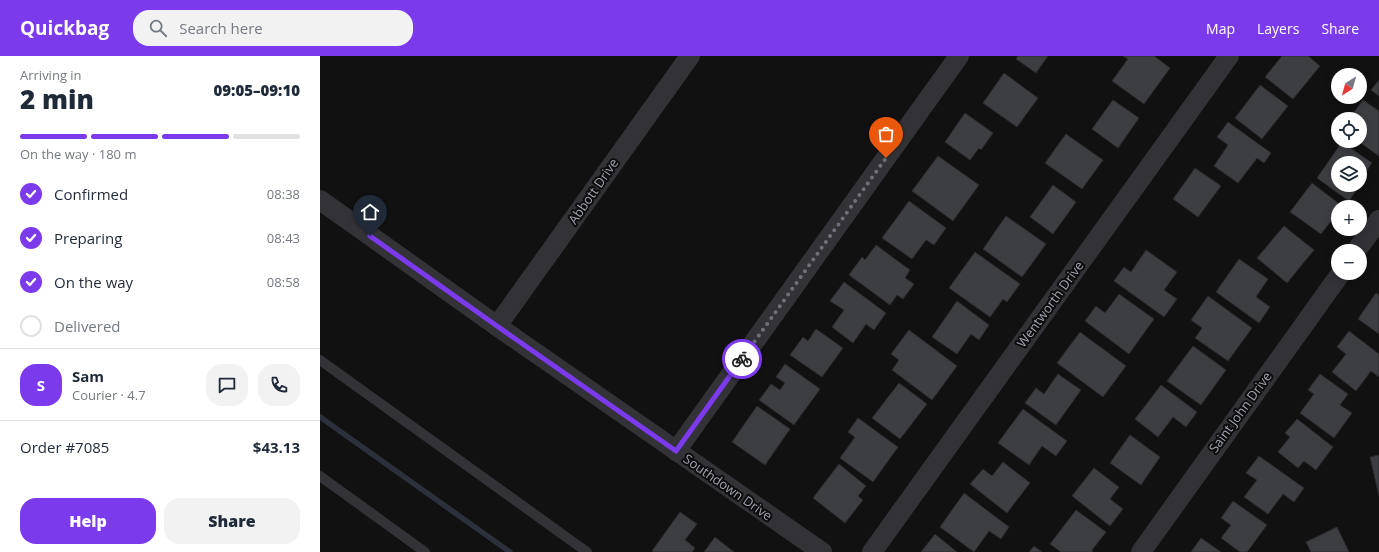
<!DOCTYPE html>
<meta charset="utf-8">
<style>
body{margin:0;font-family:"Open Sans",sans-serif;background:#f2f2f3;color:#1f2937;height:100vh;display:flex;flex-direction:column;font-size:15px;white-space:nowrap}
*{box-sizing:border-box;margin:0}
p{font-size:13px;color:#747a83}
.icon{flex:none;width:22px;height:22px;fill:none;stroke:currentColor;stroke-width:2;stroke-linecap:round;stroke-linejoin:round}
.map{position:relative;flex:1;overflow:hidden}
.details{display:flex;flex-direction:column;background:#fff;width:320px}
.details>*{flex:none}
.needle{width:26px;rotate:217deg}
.tools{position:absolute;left:1011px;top:12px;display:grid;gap:8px}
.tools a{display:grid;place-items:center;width:36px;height:36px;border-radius:50%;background:#fff;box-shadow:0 2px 10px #0003;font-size:20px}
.pin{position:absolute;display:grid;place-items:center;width:34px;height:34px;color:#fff;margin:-41px -17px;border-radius:50% 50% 50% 0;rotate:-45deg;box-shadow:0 0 4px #0007}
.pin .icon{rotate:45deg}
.courier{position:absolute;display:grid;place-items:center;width:40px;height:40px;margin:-20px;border:3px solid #7c3aed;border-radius:50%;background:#fff;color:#222;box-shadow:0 1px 5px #0007}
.overview em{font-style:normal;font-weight:800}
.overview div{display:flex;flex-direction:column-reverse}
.overview{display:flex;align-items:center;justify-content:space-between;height:68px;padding:0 20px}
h1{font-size:26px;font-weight:800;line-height:30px}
.bar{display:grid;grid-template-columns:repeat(4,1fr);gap:6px 4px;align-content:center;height:48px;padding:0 20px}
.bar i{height:5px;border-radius:3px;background:#e0e1e3}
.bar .active{background:#7c3aed}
.bar p{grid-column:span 4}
.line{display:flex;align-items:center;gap:10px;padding:0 20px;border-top:1px solid #e0e1e3}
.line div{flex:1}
.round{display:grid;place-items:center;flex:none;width:42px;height:42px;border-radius:16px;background:#f2f2f3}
ol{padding:0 20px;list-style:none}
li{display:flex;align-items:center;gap:12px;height:44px}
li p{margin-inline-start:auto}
li .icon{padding:4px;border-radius:50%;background:#7c3aed;color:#fff;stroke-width:4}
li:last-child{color:#747a83}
li i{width:22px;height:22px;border:2px solid #e0e1e3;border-radius:50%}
.button{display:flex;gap:8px;margin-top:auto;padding:8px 20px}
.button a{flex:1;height:46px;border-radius:16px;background:#7c3aed;color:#fff;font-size:16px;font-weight:800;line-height:46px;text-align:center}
.button a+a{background:#f2f2f3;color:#1f2937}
header{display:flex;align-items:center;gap:24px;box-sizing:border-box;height:56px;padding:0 20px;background:#7c3aed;color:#fff}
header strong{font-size:19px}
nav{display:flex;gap:22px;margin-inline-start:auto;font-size:14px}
.search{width:280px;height:36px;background:#f2f2f3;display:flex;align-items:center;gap:10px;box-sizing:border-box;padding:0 14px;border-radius:16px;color:#747a83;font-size:15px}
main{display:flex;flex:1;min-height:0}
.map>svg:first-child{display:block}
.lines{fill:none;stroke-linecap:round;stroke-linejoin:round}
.stream{stroke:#2b303a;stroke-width:5.5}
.building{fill:#3d3e42;stroke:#2b2b2e}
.lane{stroke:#323237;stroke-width:10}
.street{stroke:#323237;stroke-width:20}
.done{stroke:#6f717a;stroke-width:4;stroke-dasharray:0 7.2}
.route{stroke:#7c3aed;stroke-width:5}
.labels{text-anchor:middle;stroke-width:4;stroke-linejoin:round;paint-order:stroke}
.street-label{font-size:13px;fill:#a2a4b2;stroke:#0c0c0d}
</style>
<header>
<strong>Quickbag</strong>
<div class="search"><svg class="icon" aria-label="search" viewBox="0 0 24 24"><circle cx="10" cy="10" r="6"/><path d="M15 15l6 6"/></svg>Search here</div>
<nav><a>Map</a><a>Layers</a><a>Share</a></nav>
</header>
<main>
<section class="details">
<div class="overview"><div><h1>2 min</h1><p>Arriving in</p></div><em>09:05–09:10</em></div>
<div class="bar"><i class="active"></i><i class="active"></i><i class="active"></i><i></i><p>On the way · 180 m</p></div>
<ol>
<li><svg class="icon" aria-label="check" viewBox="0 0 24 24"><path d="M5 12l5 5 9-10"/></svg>Confirmed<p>08:38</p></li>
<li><svg class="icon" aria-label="check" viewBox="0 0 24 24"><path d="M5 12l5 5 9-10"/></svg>Preparing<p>08:43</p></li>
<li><svg class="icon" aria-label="check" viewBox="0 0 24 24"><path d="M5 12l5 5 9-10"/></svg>On the way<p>08:58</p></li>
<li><i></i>Delivered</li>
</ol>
<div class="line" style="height:72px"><b class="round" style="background:#7c3aed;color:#fff">S</b><div><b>Sam</b><p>Courier · 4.7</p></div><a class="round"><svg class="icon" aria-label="chat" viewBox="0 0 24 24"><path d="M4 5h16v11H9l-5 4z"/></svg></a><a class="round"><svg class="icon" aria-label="phone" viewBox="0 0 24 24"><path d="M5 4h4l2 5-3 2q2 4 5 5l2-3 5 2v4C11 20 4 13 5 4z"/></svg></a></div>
<div class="line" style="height:52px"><div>Order #7085</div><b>$43.13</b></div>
<div class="button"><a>Help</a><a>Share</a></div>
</section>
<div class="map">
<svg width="1059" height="496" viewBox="0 0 1059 496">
<rect width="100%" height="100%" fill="#111112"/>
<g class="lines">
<polyline class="stream" points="0,361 190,496"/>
</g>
<g class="building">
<polygon points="698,0 728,0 716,17 696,3"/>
<polygon points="803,0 834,0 850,12 824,48 792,25 808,3"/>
<polygon points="962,0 988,0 1000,10 973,43 945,21"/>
<polygon points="684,17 718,42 697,71 663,47"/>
<polygon points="1059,24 1059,40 1051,34"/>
<polygon points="940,29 968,50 942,83 915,62"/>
<polygon points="793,44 819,62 798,92 772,73"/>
<polygon points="1043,44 1059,55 1059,100 1038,85 1040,85 1040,63 1029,63"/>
<polygon points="645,57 673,77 661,94 659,92 650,104 625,86"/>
<polygon points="908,66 951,97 944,107 937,102 918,127 894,110 908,89 897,81"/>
<polygon points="746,78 783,104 762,133 725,107"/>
<polygon points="1022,86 1052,107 1040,124 1040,107 1018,107 1018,129 1040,129 1040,126 1041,127 1029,145 997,122"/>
<polygon points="618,100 659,129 633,165 592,135"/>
<polygon points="875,112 901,130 878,161 853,143"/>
<polygon points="992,127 1022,150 1021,151 1018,151 1018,156 1001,178 970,156"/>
<polygon points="733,129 756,146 733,178 710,161"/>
<polygon points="589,145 626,172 614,189 606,184 592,203 562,182"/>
<polygon points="686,160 726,188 702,221 663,193"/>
<polygon points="964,170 994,194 967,227 937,202"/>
<polygon points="556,189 590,214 585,222 594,228 583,243 577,239 570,249 529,219 542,201 545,204"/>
<polygon points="826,194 857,216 844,234 857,243 844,261 794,225 804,211 811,216"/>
<polygon points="655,196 700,228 687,246 683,243 670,261 629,232"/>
<polygon points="919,203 948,223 936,241 950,251 939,267 896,236"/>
<polygon points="524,226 566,257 554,274 546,268 533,287 512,271 524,254 510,245"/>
<polygon points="1056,237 1059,239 1059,278 1038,263"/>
<polygon points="799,238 834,263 809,298 765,265 776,250 785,257"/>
<polygon points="888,240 932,272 908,305 875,282 882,272 871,264"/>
<polygon points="637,245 669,269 659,284 651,278 637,298 612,281"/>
<polygon points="496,273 523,292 502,321 470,299 483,281 488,285"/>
<polygon points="589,274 637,310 612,344 572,314 579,304 571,298"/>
<polygon points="1029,275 1059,298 1059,321 1051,315 1036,335 1012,316 1026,298 1017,291"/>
<polygon points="760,276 806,310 783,341 737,307"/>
<polygon points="873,290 906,314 881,349 847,325"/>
<polygon points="465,308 500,333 474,369 439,344 451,328 460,334 465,327 456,321"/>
<polygon points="738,318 761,334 736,369 705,347 716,332 724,338"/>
<polygon points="1000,318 1028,338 1020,349 1032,357 1014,382 980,357 994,338 988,334"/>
<polygon points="579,327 607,348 580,383 552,362"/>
<polygon points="841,329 877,356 866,371 853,361 838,381 815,363"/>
<polygon points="437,350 470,373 445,409 412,386"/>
<polygon points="703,353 747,385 736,400 722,390 709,409 678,387"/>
<polygon points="538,362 578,391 553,426 520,402 535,381 528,376"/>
<polygon points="977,363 1013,391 996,414 984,405 978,412 958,396 970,381 965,377"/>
<polygon points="810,379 840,401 821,429 790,407"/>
<polygon points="1059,399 1059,440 1050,401"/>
<polygon points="939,400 984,432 974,446 963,438 948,458 924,441 937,424 926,417"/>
<polygon points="683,406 710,427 687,457 650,428 663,413 672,420"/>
<polygon points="519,408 546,430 538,440 543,444 525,467 493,442"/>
<polygon points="774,412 799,431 790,443 803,453 790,470 752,440"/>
<polygon points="644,437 689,471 681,483 669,475 654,496 620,471"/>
<polygon points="913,445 947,469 927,496 920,496 901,482 911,469 901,462"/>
<polygon points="756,454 786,476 772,494 773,496 741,496 730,488"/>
<polygon points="360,456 377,468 365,484 375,492 372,496 334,496 332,495"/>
<polygon points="1017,471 1029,496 991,496 986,486"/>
<polygon points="615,478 637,496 601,496"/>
<polygon points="395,481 414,496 384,496"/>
<polygon points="881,482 901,496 871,496"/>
<polygon points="714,490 722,496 709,496"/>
</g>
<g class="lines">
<g class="lane">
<polyline points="0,304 267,496"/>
<polyline points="0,420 105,496"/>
</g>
<g class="street">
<polyline points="0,144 177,270 502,496"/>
<polyline points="1036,195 1059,164"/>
<polyline points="177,270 370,0"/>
<polyline points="356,395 639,0"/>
<polyline points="552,496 909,0"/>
<polyline points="821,496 1021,217"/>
</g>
</g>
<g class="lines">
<polyline class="done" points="422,303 566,102"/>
<polyline class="route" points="50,180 177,270 356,395 422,303"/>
</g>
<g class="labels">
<g class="street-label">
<text transform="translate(273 135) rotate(-55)" y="5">Abbott Drive</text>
<text transform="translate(730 248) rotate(-54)" y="5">Wentworth Drive</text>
<text transform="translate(920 356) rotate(-54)" y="5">Saint John Drive</text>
<text transform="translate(408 431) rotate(35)" y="5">Southdown Drive</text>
</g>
</g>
</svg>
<div class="tools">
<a><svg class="needle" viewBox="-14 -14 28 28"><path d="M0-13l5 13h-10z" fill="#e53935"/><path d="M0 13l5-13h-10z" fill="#747a83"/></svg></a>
<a><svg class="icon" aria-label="locate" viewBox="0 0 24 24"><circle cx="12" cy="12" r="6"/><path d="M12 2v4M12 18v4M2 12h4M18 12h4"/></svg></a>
<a><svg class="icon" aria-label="layers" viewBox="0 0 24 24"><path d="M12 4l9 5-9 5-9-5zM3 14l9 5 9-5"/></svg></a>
<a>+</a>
<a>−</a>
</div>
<div class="pin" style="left:566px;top:102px;background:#ea580c"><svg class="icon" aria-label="bag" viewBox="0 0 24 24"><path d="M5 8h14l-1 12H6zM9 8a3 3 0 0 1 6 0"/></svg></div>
<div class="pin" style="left:50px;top:180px;background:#1f2937"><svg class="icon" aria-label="home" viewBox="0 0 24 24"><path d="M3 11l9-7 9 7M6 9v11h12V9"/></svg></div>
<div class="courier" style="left:422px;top:303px"><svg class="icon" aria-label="bike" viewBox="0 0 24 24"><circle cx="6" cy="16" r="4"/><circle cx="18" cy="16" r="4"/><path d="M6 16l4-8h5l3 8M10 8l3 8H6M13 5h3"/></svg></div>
</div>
</main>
